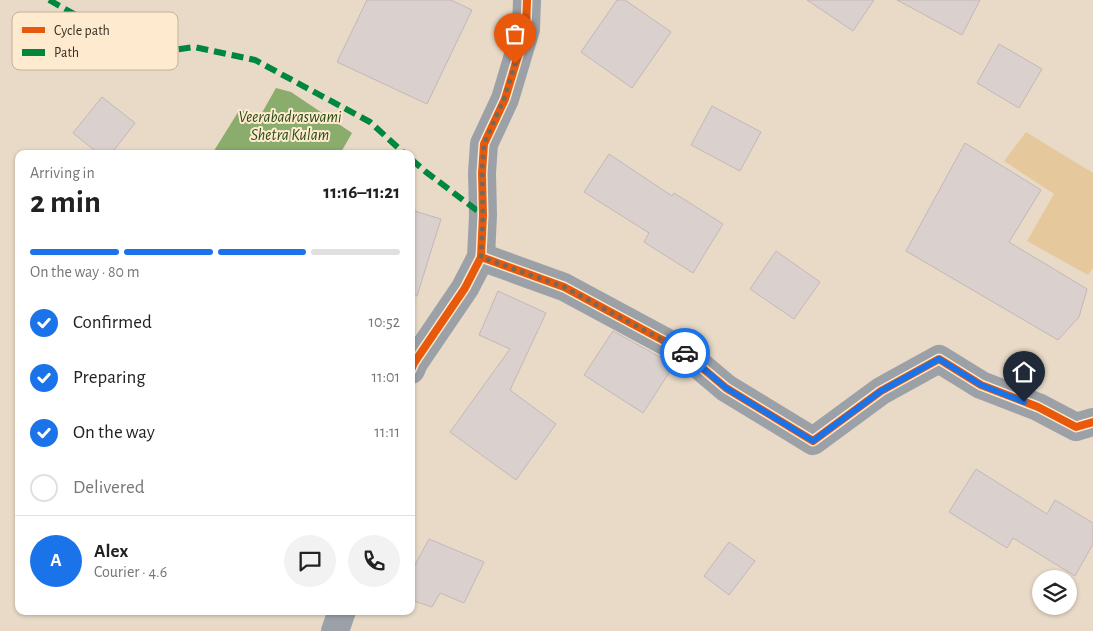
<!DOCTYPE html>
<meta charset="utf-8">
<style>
body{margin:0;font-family:"Alegreya Sans",sans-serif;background:#f2f2f2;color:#222;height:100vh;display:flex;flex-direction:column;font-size:19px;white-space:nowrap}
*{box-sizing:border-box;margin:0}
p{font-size:16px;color:#767676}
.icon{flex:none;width:28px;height:28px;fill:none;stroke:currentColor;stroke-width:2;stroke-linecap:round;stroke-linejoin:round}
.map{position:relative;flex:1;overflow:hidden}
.panel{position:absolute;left:15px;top:150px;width:400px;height:465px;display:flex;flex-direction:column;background:#fff;border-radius:10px;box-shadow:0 1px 4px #0004}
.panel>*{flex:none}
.controls{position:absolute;left:1032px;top:570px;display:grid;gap:10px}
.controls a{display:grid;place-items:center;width:45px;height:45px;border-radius:50%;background:#fff;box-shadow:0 1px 4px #0004;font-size:25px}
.pin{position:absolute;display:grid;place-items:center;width:42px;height:42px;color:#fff;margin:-51px -21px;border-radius:50% 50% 50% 0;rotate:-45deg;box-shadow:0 0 5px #0007}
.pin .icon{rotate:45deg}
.courier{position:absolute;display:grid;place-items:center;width:50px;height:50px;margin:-25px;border:4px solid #1a73e8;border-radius:50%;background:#fff;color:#222;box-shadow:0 1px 6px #0007}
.overview em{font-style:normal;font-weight:700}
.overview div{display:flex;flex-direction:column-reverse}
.overview{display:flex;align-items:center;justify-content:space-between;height:85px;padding:0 15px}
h1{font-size:32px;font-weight:700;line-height:38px}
.bar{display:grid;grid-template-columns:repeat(4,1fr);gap:8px 5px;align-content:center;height:60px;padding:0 15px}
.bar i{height:6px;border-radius:4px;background:#e0e0e0}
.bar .on{background:#1a73e8}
.bar p{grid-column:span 4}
.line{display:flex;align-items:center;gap:12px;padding:0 15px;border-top:1px solid #e0e0e0}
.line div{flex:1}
.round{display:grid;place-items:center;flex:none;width:52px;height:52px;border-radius:26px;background:#f2f2f2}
ol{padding:0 15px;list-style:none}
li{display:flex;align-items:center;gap:15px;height:55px}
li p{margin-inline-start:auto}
li .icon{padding:5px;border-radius:50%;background:#1a73e8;color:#fff;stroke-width:4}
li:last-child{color:#767676}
li i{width:28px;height:28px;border:2px solid #e0e0e0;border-radius:50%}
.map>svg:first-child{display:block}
.green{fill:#e6c89d}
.water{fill:#8aac6d}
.building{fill:#dad0ce;stroke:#c3b8b6}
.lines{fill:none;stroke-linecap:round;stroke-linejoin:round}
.minor{stroke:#9ca1a8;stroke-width:28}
.quiet{stroke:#00873e;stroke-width:6;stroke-dasharray:12 6;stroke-linecap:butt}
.cycleway-casing{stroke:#feeacf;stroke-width:11}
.cycleway{stroke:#e8590c;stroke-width:8}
.done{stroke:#756a5a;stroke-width:5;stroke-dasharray:0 9}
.route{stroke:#1a73e8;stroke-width:6}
.labels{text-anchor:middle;stroke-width:4;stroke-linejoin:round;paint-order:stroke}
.water-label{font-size:16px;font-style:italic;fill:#264a10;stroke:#feeacf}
.key{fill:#feeacf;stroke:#c2b19a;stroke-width:1}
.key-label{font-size:14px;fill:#372d20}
</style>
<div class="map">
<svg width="1093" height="631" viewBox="0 0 1093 631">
<rect width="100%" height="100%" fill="#e8dac7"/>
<polygon class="green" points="1026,132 1093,173 1093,268 1088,275 1027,241 1054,194 1004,161"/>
<polygon class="water" points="276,88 291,92 352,133 340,154 212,154 240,109 259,118"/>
<g class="building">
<polygon points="367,0 451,0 472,10 427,104 337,62"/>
<polygon points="617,0 625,0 671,32 632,88 581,52"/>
<polygon points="807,0 874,0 853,31"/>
<polygon points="897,0 980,0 962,35"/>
<polygon points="999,44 1042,69 1019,108 977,83"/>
<polygon points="102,97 135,123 111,154 99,154 73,133"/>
<polygon points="712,106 761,132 740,171 691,145"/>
<polygon points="965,143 1041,190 1009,242 1087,289 1079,317 1058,340 906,251"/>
<polygon points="609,154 672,196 674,193 723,224 693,273 644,242 649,233 584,192"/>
<polygon points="411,210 441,219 417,296 411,295"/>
<polygon points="776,251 820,282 794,319 750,289"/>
<polygon points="498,291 546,313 510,390 556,424 516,480 450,432 510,349 479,335"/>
<polygon points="613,331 660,357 674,365 643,413 584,375"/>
<polygon points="976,469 1047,514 1055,500 1093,523 1093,544 1075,576 1013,538 1007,548 949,512"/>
<polygon points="429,539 484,562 464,603 440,593 432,607 411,600 411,572"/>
<polygon points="729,542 755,561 729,595 704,576"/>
</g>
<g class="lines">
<g class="minor">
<polyline points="481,257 564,287 681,350 726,388 813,441 881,391 939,359 981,385 1038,407 1076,427 1093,422"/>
<polyline points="411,370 414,363 465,288 481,257 483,215 482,173 484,144 505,99 526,29 527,0"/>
<polyline points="335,631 342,611"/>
</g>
<g class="quiet">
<polyline points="49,0 146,54 194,47 255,60 370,122 405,154"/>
<polyline points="411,159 426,172 483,215"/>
</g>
<g class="cycleway-casing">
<g id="cycleway">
<polyline points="481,257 564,287 681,350 726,388 813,441 881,391 939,359 981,385 1038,407 1076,427 1093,422"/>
<polyline points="411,370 414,363 465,288 481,257 483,215 482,173 484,144 505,99 526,29 527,0"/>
</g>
</g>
<use href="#cycleway" class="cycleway"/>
</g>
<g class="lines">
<polyline class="done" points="515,64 504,99 484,144 482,172 483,215 481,257 564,287 681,350 685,353"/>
<polyline class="route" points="685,353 726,388 813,441 881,391 939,359 981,385 1024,402"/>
</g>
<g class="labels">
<g class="water-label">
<text x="290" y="122">Veerabadraswami<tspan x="290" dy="18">Shetra Kulam</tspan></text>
</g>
</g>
<rect x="12" y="12" width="166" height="58" rx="8" class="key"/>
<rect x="22" y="27" width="23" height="6" fill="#e8590c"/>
<rect x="22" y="49" width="23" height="7" fill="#00873e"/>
<g class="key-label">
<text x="54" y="35">Cycle path</text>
<text x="54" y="57">Path</text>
</g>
</svg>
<div class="controls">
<a><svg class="icon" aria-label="layers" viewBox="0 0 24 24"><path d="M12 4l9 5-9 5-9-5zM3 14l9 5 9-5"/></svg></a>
</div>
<div class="pin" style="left:515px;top:64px;background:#ea580c"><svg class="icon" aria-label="bag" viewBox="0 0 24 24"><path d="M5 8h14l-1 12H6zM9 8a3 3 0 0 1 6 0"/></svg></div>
<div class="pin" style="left:1024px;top:402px;background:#1f2937"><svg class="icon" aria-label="home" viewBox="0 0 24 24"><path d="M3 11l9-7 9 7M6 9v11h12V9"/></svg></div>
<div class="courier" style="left:685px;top:353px"><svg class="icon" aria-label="car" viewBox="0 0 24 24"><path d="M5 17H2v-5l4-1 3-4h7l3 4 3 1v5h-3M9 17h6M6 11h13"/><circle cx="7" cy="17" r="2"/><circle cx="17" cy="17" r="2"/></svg></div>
<section class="panel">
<div class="overview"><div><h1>2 min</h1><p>Arriving in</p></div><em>11:16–11:21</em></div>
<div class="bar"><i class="on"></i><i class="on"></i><i class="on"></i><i></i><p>On the way · 80 m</p></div>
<ol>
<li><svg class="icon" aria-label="check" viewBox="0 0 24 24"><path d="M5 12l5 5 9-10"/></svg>Confirmed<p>10:52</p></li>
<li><svg class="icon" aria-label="check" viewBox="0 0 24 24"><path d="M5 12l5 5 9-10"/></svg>Preparing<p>11:01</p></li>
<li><svg class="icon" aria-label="check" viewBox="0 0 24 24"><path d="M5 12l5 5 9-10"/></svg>On the way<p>11:11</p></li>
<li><i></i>Delivered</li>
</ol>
<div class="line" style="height:90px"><b class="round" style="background:#1a73e8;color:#fff">A</b><div><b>Alex</b><p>Courier · 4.6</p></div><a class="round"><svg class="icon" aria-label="chat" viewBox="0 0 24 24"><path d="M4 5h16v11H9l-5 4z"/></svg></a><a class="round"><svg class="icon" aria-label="phone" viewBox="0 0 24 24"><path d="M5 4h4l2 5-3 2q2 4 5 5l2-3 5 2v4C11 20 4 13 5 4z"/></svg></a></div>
</section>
</div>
